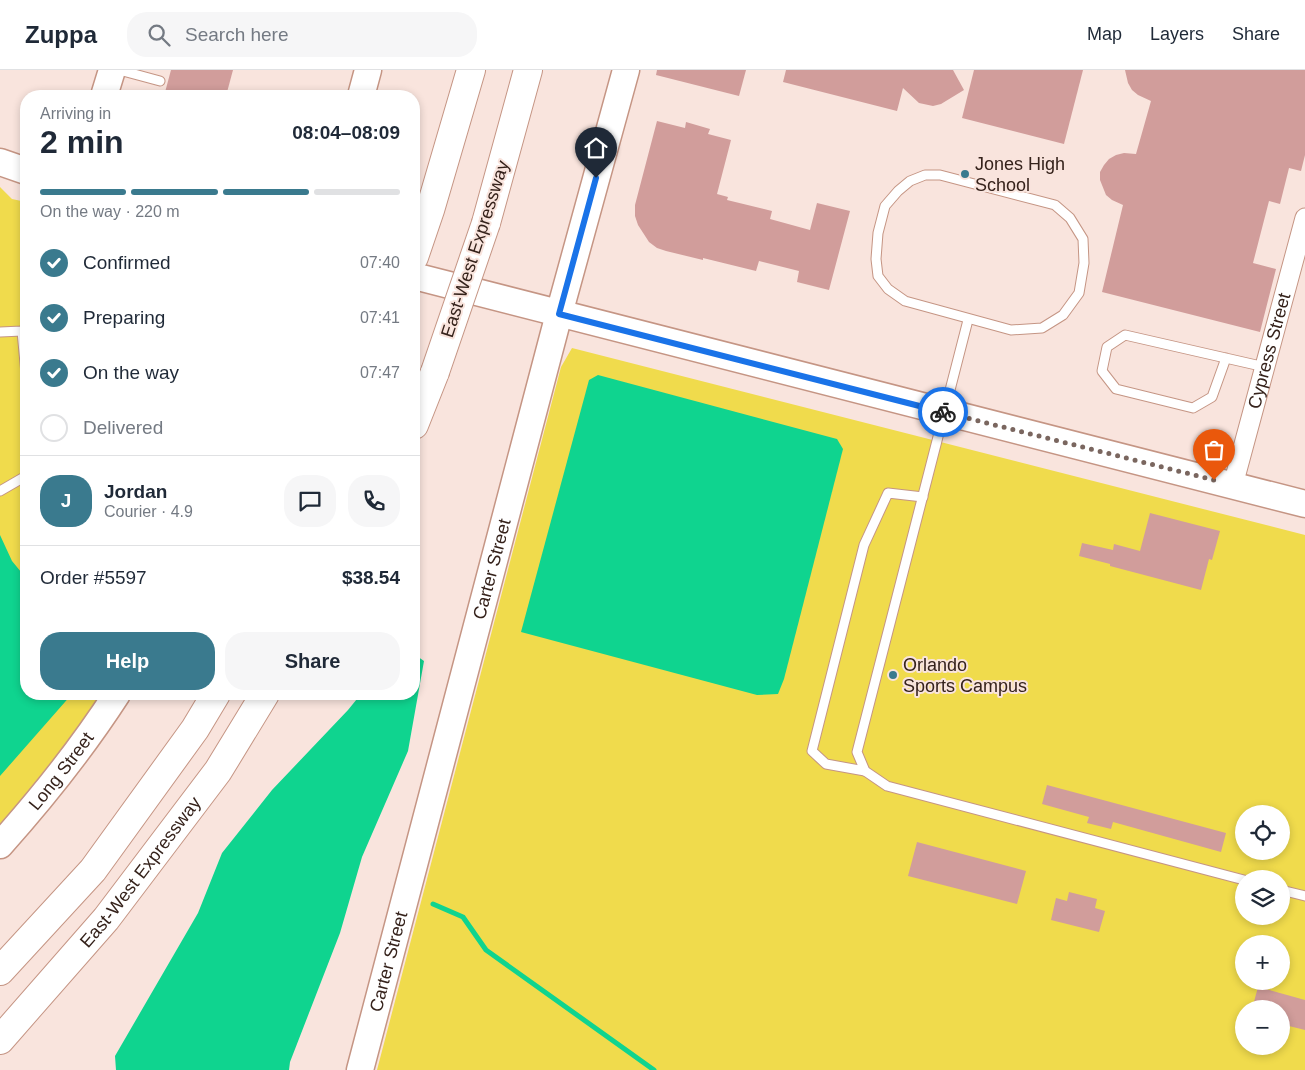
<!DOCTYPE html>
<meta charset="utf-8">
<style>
body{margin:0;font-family:Helvetica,sans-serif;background:#f6f6f7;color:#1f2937;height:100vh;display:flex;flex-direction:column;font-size:19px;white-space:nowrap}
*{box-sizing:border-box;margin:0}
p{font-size:16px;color:#747a83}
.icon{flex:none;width:28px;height:28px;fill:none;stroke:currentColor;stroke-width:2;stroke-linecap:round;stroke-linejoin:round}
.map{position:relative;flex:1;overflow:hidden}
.sheet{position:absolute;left:20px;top:20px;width:400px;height:610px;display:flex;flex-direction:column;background:#fff;border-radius:20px;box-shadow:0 2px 8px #0003}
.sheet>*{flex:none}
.controls{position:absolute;left:1235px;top:735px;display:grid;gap:10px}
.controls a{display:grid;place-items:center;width:55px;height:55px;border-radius:50%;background:#fff;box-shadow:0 2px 8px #0003;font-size:25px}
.pin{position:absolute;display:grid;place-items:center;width:42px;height:42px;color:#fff;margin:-51px -21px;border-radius:50% 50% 50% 0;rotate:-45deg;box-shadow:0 0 5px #0007}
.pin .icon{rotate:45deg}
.courier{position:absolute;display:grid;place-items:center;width:50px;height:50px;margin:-25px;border:4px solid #1a73e8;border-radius:50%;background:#fff;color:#222;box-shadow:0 1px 6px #0007}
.headline em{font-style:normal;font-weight:600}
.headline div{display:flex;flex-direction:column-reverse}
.headline{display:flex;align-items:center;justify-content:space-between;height:85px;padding:0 20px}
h1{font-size:32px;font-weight:600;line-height:38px}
.bar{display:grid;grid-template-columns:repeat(4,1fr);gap:8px 5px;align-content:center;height:60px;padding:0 20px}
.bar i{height:6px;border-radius:4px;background:#e0e1e3}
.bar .on{background:#3a7a8e}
.bar p{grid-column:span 4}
.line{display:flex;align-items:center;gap:12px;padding:0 20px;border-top:1px solid #e0e1e3}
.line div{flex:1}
.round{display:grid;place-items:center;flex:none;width:52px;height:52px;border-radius:20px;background:#f6f6f7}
ol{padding:0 20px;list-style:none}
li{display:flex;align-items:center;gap:15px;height:55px}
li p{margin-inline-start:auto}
li .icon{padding:5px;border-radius:50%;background:#3a7a8e;color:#fff;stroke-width:4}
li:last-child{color:#747a83}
li i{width:28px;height:28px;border:2px solid #e0e1e3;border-radius:50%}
.primary-button{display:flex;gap:10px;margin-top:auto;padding:10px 20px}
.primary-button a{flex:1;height:58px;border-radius:20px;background:#3a7a8e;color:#fff;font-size:20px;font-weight:600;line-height:58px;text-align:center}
.primary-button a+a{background:#f6f6f7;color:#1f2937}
header{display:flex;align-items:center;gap:30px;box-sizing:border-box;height:70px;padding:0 25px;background:#fff;border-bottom:1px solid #e0e1e3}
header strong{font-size:24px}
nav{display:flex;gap:28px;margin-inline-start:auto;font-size:18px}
.search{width:350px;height:45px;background:#f6f6f7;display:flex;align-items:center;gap:12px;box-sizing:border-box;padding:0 18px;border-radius:20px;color:#747a83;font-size:19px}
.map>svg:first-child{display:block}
.green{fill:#f0db4c;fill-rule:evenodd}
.water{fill:#0fd48f}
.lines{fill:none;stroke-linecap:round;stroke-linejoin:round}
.stream{stroke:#0fd48f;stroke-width:5}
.building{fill:#d19d9b}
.lane-casing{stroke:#c59584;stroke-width:11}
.street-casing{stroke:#c59584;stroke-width:21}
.secondary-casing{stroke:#c59584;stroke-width:29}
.highway-casing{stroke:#c59584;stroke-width:30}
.lane{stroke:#fff;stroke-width:9}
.street{stroke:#fff;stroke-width:19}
.secondary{stroke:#fff;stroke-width:26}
.highway{stroke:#fff;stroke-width:28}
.highway-bridge-casing{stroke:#c59584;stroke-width:30;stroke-linecap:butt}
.highway-bridge{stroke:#fff;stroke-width:28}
.done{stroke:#7a665f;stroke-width:5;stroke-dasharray:0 9}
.route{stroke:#1a73e8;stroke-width:6}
.poi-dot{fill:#3a7a8e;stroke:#f9e4dd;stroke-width:2}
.labels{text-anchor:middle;stroke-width:4;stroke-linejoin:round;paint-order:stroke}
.poi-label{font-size:18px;fill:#35221b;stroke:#f9e4dd;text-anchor:start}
.street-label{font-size:18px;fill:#35221b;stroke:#f9e4dd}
</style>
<header>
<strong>Zuppa</strong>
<div class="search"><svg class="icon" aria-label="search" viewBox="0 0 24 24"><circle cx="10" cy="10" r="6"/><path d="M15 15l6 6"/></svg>Search here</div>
<nav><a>Map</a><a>Layers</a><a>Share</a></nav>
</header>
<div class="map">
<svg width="1305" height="1000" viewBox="0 0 1305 1000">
<rect width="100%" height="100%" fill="#f9e4dd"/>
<g class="green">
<polygon points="0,117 12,129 26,132 26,624 104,624 95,639 0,760"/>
<path d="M572 278 1305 465V1000H377L561 297ZM1244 744H1281V781H1244ZM1244 809H1281V846H1244ZM1244 874H1281V911H1244ZM1244 939H1281V976H1244Z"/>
</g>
<g class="water">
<polygon points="598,305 837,369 843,379 784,609 778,624 757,625 521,562 589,310"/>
<polygon points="0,465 12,491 26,508 26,624 72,624 0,706"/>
<polygon points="414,584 424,591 408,681 362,787 340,863 290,992 289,1000 116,1000 115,986 198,843 222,783 272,720 348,640 361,624 414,624"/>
</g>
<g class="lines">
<polyline class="stream" points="433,834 463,847 486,880 654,1000"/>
</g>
<g class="building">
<polygon points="171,0 233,0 226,26 164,26"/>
<polygon points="657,0 746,0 739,26 656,5"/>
<polygon points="786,0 953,0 964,20 941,34 933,36 919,33 903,18 897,41 783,12"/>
<polygon points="974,0 1083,0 1064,74 962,48"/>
<polygon points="1125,0 1305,0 1305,85 1301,101 1289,98 1280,134 1269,131 1253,193 1276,199 1260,262 1102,222 1123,135 1112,130 1106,125 1100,110 1100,102 1104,95 1109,89 1116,85 1124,83 1136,84 1151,31 1138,25 1132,20 1128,13"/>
<polygon points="657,51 685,58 686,52 710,59 708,64 731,70 717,124 728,127 727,130 772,141 770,149 810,160 817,133 850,141 829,220 797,212 799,201 759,191 756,201 703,188 703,190 666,181 657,178 649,172 638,155 635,146 635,135"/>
<polygon points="1150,443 1220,461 1212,490 1209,489 1201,520 1110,496 1110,494 1079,486 1082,473 1113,480 1114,474 1140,481"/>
<polygon points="1047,715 1226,763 1221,782 1113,752 1111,759 1087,753 1089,747 1042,734"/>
<polygon points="917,772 1026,801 1017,834 908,806"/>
<polygon points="1069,822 1097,829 1095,838 1105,841 1099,862 1051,850 1056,828 1067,831"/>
<polygon points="1258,917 1305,930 1305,960 1281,954 1281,939 1252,939"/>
</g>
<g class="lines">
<g class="lane-casing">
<g id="lane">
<polyline points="119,0 160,11"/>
<polygon points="925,105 940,105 1055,135 1070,148 1083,169 1084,193 1079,223 1063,245 1042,258 1011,260 905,231 888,219 878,206 876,189 878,163 885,136 898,121 910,111"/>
<polyline points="968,250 857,682 865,701 887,716 1244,810"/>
<polyline points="22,261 26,304"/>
<polyline points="0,262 22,261 26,257"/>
<polyline points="1226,288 1212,327 1193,338 1116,319 1102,301 1107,277 1125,265 1265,297"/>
<polyline points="0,421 26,406"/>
<polyline points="865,701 826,694 812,681 864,475 888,423 923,427"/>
<polyline points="1281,820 1305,826"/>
</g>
</g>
<g class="street-casing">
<g id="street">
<path id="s1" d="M1233 415 1305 148"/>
</g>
</g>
<g class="secondary-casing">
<g id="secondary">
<polyline points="104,26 112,0"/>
<polyline points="361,26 368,0"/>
<polyline points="0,92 26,101"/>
<polyline points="414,206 1305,434"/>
<path id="s2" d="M0 775C43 727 82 678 117 624"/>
<path id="s3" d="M360 1000 559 244 626 0"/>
</g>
</g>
<g class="highway-casing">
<g id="highway">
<polyline points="486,153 528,0"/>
<polyline points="414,187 430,140 471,0"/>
<polyline points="414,355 435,302"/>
<polyline points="0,901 93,800 195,659 216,624"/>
<path id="s4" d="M0 970 106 849 218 701 265 624"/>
</g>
</g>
<use href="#lane" class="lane"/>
<use href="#street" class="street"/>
<use href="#secondary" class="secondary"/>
<use href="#highway" class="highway"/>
<g class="highway-bridge-casing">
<polyline id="highway-bridge" points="435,302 486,153"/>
</g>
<use href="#highway-bridge" class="highway-bridge"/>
</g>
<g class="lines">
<polyline class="done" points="943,342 1214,410"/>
<polyline class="route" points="596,108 559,244 943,342"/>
</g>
<g class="poi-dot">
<circle cx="965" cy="104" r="5"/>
<circle cx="893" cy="605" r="5"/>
</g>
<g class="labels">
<g class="poi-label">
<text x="975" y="100">Jones High<tspan x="975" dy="21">School</tspan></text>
<text x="903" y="601">Orlando<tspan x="903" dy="21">Sports Campus</tspan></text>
</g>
<g class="street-label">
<text transform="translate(475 179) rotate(-72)" y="6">East-West Expressway</text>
<text dy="6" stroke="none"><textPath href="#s1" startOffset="139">Cypress Street</textPath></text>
<text dy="6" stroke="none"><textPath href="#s3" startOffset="518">Carter Street</textPath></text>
<text dy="6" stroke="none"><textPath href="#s2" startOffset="96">Long Street</textPath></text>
<text dy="6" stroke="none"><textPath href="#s4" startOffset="219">East-West Expressway</textPath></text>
<text dy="6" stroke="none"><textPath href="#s3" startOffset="112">Carter Street</textPath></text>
</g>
</g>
</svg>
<div class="controls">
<a><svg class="icon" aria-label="locate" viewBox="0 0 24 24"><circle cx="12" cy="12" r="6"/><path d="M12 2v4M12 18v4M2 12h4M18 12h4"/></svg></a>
<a><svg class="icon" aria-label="layers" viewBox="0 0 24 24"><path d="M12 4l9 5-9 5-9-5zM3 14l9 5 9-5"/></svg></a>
<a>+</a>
<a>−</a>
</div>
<div class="pin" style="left:1214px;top:410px;background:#ea580c"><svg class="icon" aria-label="bag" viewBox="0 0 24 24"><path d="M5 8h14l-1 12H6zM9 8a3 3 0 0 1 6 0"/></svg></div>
<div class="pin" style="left:596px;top:108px;background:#1f2937"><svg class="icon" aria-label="home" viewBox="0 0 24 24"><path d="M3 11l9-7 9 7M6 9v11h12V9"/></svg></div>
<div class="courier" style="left:943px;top:342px"><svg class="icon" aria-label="bike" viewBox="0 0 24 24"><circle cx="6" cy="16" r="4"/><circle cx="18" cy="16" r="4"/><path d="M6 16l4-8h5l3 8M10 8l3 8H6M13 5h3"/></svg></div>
<section class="sheet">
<div class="headline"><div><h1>2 min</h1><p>Arriving in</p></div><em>08:04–08:09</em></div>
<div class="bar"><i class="on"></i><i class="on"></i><i class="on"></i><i></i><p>On the way · 220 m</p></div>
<ol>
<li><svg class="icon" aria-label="check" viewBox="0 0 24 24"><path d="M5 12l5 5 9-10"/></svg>Confirmed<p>07:40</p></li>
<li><svg class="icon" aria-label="check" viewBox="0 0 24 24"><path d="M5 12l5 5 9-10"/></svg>Preparing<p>07:41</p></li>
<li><svg class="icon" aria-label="check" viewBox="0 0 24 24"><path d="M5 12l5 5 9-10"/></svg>On the way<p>07:47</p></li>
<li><i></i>Delivered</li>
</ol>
<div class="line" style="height:90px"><b class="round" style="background:#3a7a8e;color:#fff">J</b><div><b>Jordan</b><p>Courier · 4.9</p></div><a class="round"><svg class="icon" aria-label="chat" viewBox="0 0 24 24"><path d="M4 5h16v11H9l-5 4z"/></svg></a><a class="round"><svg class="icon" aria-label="phone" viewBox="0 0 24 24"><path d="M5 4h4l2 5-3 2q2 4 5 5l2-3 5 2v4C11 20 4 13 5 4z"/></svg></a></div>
<div class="line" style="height:65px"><div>Order #5597</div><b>$38.54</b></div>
<div class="primary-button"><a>Help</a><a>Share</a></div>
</section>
</div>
